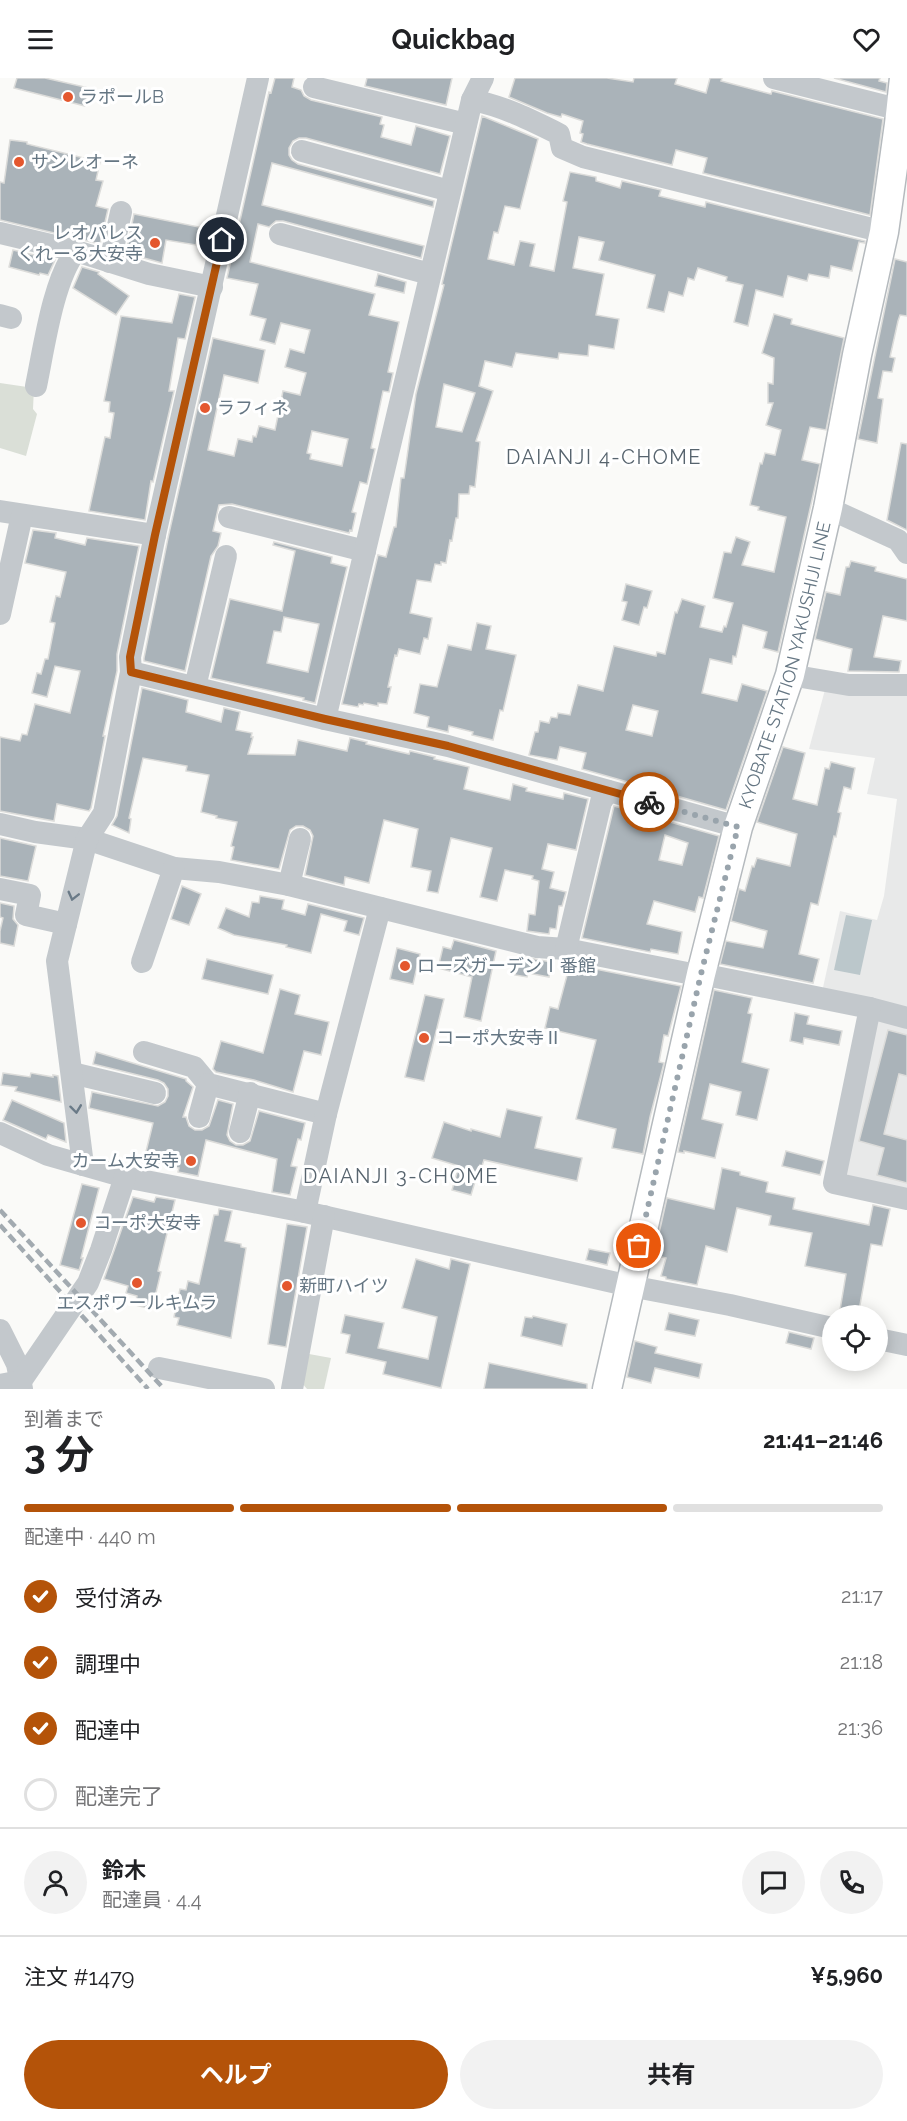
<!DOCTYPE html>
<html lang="ja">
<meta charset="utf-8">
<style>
body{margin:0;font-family:Raleway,"Noto Sans JP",sans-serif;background:#f2f2f2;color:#202124;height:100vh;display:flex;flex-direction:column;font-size:22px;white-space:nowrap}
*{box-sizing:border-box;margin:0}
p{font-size:20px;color:#757577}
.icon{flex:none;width:33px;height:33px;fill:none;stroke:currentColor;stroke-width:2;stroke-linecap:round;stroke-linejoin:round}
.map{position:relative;height:1311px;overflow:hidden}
.sheet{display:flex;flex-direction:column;background:#fff;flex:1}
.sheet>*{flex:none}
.tools{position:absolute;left:822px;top:1227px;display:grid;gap:12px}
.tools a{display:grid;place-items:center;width:66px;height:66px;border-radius:50%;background:#fff;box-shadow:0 3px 15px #0003;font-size:30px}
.pin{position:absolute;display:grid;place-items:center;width:51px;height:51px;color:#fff;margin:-26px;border:3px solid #fff;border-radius:50%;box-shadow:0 2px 6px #0007}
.courier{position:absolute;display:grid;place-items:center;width:60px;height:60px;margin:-30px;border:4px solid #b45309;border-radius:50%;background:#fff;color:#222;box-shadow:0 2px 8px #0007}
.overview em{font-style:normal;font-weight:700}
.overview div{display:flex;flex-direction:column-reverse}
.overview{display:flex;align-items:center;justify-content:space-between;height:102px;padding:0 24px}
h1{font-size:39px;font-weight:700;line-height:45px}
.bar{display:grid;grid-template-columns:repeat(4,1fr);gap:9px 6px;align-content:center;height:72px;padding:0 24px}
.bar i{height:8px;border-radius:4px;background:#e0e0e0}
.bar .selected{background:#b45309}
.bar p{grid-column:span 4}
.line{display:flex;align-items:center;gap:15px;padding:0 24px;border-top:2px solid #e0e0e0}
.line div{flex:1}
.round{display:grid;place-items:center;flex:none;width:63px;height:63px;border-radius:32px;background:#f2f2f2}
ol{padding:0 24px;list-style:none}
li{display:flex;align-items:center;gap:18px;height:66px}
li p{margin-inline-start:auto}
li .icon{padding:6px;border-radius:50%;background:#b45309;color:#fff;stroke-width:4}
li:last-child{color:#757577}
li i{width:33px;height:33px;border:3px solid #e0e0e0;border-radius:50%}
.action{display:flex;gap:12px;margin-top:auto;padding:12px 24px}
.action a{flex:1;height:69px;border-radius:36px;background:#b45309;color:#fff;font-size:24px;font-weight:700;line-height:69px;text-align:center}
.action a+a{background:#f2f2f2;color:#202124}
header{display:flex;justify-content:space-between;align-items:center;height:78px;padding:0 24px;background:#fff;font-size:27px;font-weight:700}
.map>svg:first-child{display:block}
.built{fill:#e8e9e9}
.green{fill:#dadfd7}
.water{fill:#bbc7cb}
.building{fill:#aab3b9;stroke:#dcdcda;stroke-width:1.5;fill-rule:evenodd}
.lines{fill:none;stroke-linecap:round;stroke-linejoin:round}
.major-casing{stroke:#b5babe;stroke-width:31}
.minor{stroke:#c3c8cc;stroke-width:22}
.major{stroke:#fff;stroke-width:28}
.rail{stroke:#a2aab0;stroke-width:4.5;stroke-dasharray:9 4.5;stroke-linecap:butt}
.oneway{stroke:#6a7a87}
.done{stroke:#99a4ac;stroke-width:6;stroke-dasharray:0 10.8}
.route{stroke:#b45309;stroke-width:8}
.poi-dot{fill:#e4572e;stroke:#fff;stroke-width:2}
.labels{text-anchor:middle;stroke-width:6;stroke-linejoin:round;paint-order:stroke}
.poi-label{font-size:18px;fill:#657683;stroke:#fff;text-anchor:start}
.street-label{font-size:18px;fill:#657683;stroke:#fff}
.neighbourhood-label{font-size:20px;letter-spacing:1.5px;fill:#57646e;stroke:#fff}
</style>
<header><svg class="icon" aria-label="menu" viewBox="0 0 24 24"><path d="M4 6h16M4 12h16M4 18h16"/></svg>Quickbag<svg class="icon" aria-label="heart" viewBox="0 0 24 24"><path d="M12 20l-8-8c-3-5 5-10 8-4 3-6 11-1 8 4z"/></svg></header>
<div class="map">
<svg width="907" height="1311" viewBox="0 0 907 1311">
<rect width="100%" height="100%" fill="#fafaf8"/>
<g class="built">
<polygon points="826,608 907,611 907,933 822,914 840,833 877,842 884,818 897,721 867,716 875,680 809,671"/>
<polygon points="875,936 907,947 907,1117 854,1106 842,1092"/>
</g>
<g class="green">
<polygon points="0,305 34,310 33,331 37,336 26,378 0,370"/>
<polygon points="309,1276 331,1280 324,1311 307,1311 302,1305"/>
</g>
<polygon class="water" points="846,837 872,842 860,897 834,892"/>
<g class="building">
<polygon points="17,0 45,0 89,10 85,28 14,10"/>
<path d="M275 0H294L292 9 301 12 304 18 311 22 382 39 380 46 384 47 381 59 411 67 416 48 450 58 440 96 306 60H299L293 63 289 70V77L292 82 298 86 434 123 433 129 272 85 262 127 424 168 421 180 283 143H276L269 149 258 146 250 184 375 216 369 237 399 244 388 294 393 295 389 314 383 313 371 370 375 371 367 406 360 404 352 434 356 435 352 453 350 452 349 455 232 426 219 427 213 453 221 455 218 468 211 478 185 593 144 583V580L168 460 213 260 265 272 258 305 224 297 208 372 234 378 238 361 252 364 253 358 256 359 259 348 275 352 283 313 300 317 306 295 285 289 290 271 304 275 310 252 281 245 275 266 260 262 266 241 250 237 258 206 227 200 269 14 271 15ZM312 353 348 361 342 388 310 381 311 376 307 375Z"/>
<polygon points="367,0 452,0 446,27 365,8"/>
<polygon points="515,0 607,0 633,4 634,0 677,0 675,6 706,15 710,0 722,0 721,3 771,16 772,13 883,41 870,137 703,95 707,80 676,72 672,87 587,66 581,64 583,56 580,55 583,43 562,36 561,39 547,35 509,19"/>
<polygon points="834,0 880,0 879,3 887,5 886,14"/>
<path d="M482 38 538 61 520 131 505 128 498 155 494 154 488 181 514 187 520 163 535 166 530 188 554 193 567 124 563 123 570 94 596 99V103L620 110 622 103 661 112 659 118 705 129 706 124 865 163V165L859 164 852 193 831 188 829 200 809 196 807 203 788 198 783 219 756 212 748 248 734 244 743 207 726 203 727 199 698 190 694 202 688 200 683 218 669 214 664 234 647 230 655 197 599 182 604 164 579 159 573 190 604 196 596 237 619 241 614 271 589 267 588 278 559 275 558 281 516 275 512 289 485 283 479 308 493 313 476 363 480 364 475 409 470 408 469 416H459L458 440H456L452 463 450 462 446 485 441 484V487L435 486 431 504 417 502 410 535 432 540 428 561 424 560 420 576 399 571 397 578 395 577 388 609H391L387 626 378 625V628L364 625 363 627 359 626 358 629 342 626 378 477 386 479 394 449H396L401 400H404L416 316 444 207 442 206ZM444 306 475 315 462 354 436 349Z"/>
<polygon points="10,62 27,64 27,66 100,84 96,102 103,103 96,128 108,131 100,166 0,142 0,104 4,105"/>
<polygon points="134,136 199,149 196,167 166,162 162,185 126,175"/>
<polygon points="13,172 55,182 48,197 40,195 39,197 9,189"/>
<polygon points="895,181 907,184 907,238 900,237 898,243 890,279 895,280 892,294 883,293 878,320 883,321 877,365 858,361"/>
<polygon points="82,189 99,194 98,196 129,218 116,237 73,210"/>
<polygon points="378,196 406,204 404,215 375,208"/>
<polygon points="179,216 195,219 185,261 178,260 169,313 174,313 153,404 151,403 145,442 89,433 105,359 110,360 114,335 109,334 110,324 104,323 121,238 172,245"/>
<path d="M774 236 792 241 791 246 844 260 826 352 810 349 802 382 820 386 778 574 763 570 767 554 743 547 736 579 733 578 732 586 710 581 702 615 737 623 742 606 767 613 726 732 582 691 586 675 560 669 557 682 529 677 535 654H538L540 643 549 645 551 639 557 640 558 635 570 637 578 607 603 613 614 568 656 578 657 574 665 576 675 534 677 535 682 521 705 528 700 549 722 554 724 548 726 549 733 525 713 520 724 474 731 475 736 459 750 464 742 487 774 494 786 439 758 432 759 429 750 427 760 385 762 386 765 375 775 377 781 352 766 347 773 325H768V305L773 306 774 280 762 275ZM633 627 658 633 652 658 626 652Z"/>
<polygon points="901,365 907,366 907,452 887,442"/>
<polygon points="33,452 56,455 55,460 85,467 87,460 139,468 117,576 117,593 103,658 105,658 91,730 89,733 57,726 54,743 0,733 0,659 20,663 22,656 27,657 35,626 70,635 80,593 55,588 47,619 32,615 37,595 41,596 45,581 48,581 55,545 50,544 56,518 60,519 66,494 25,485"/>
<path d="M274 464 332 479 331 485 347 489 315 625 303 622 304 620 211 600 230 521 282 533 295 473 273 467ZM284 539 319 546 308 594 267 585 274 553 281 554Z"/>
<polygon points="851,483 876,489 875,493 907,501 907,543 883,538 874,579 901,583 899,594 848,593 852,571 815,561 826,514 840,517 846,489 849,489"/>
<polygon points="626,506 652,513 647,530 644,529 639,547 622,542 627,524 622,523"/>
<polygon points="477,545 491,548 486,571 516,577 503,633 500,632 493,662 472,657 473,654 449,648 448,654 427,649 429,639 414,635 420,606 437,609 448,567 471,572"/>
<polygon points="142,610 188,622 186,634 221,644 224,630 240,634 236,652 252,655 251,659 253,659 248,676 295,677 298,662 347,673 350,660 367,664 366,666 409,676 410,673 435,679 434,681 469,689 464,711 510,722 513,706 527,710 526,713 563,721 564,715 588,721 576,772 548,766 542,791 554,794 550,810 566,814 562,828 559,828 556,851 550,850 549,856 527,853 529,836 535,837 539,803 532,801 533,798 505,792 497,823 480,819 492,770 451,760 438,815 427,813 431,793 411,789 418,751 384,742 369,805 345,799 344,807 305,797 313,758 310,752 303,748 296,748 290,752 279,791 231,782 234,769 231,768 237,744 216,740 217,738 201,734 209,697 186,693 187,688 143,680 129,740 131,741 129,755 112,747 117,738"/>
<polygon points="783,669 805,675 793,721 817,727 825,690 829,691 831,684 855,690 851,711 844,709 838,734 841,735 836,759 834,758 818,827 811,825 799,876 819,881 813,905 720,886 726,863 763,870 767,853 731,843 739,811 745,813 752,788 754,789 757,780 790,788 797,756 757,744"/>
<path d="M614 728 719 758 703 820 699 819 695 834 654 823 647 846 682 854 678 876 651 871 650 874 582 860ZM665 757 688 765 682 787 659 782Z"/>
<polygon points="0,760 36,768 28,803 0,798"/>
<polygon points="182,808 201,816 189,847 171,841"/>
<polygon points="260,818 284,822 282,831 305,837 308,826 364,840 359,857 344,853 347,843 321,836 311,875 286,869 287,867 234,857 218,850 226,830 249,839 252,824 259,825"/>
<polygon points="0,825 14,828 13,841 18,847 14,868 0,865 0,853 3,840 0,839"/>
<polygon points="454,862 496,873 481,943 464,939 472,899 438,890 443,869 451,871"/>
<polygon points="397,870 420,876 413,906 390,901"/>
<polygon points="519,878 551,884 549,899 528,895 527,899 515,897"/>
<polygon points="207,881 273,897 268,916 202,901"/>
<polygon points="570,886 681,908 668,958 664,957 659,984 664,985 650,1039 643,1076 612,1070 616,1051 576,1041 596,962 545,950 550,929 558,931"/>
<polygon points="280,911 300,917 295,936 329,944 321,977 304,973 293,1014 254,1002 216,994 213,991 221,963 263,975"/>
<polygon points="714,912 752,920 748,935 752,936 742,984 769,991 757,1042 736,1037 741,1014 710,1006 702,1041 723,1046 715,1080 684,1073 684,1075 678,1074"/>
<polygon points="425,917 444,921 424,1003 405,999"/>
<polygon points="795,935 809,938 807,946 842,953 839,967 804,960 803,966 790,963"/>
<polygon points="888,952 907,957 907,998 899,996 884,1056 907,1062 907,1105 877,1097 884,1070 859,1063"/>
<polygon points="96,974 186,1001 186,1003 193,1009 183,1039 186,1039 189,1048 195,1052 202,1052 209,1048 218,1022 233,1026 227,1057 230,1063 236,1067 243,1067 250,1063 259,1033 305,1045 301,1062 298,1061 291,1088 297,1089 290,1117 272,1114 277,1081 206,1062 198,1098 178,1094 179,1090 144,1082 153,1045 89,1030 92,1014 158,1028 165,1024 168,1018 168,1011 164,1005 158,1002 93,986"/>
<polygon points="3,995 30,999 31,995 53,999 53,997 58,998 61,1024 15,1013 17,1009 1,1007"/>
<polygon points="12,1022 64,1045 66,1064 48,1057 46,1061 3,1042"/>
<polygon points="507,1031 542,1039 535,1070 582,1080 577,1103 484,1082 482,1088 480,1087 471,1117 452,1112 459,1088 432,1080 444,1044 471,1053 471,1051 500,1059"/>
<polygon points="786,1073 824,1083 820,1097 782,1088"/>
<polygon points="722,1090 740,1094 740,1097 768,1104 766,1114 795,1120 793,1131 869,1147 873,1127 890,1131 882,1168 871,1166 858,1238 839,1238 846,1196 805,1188 812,1155 769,1147 771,1138 737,1130 727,1174 706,1168 697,1207 666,1201 666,1199 661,1198 666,1180 654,1177 667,1120 714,1131"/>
<polygon points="82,1106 99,1110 81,1180 83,1180 79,1192 60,1187"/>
<polygon points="133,1119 154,1124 156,1119 175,1122 158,1193 161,1194 152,1231 135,1227 137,1218 126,1215 128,1208 104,1201"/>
<polygon points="219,1131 232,1133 225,1163 241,1166 241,1169 246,1170 231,1260 177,1247 179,1240 174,1239 180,1211 186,1212 188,1203 199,1206 214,1137 218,1137"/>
<polygon points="287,1146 307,1149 286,1269 268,1266"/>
<polygon points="589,1171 610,1175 607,1187 586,1182"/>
<polygon points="416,1181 449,1191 451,1181 470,1186 441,1310 383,1296 386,1284 346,1275 350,1257 341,1255 345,1237 384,1245 378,1270 428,1281 437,1239 402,1230"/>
<polygon points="669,1235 699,1242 695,1258 665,1252"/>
<polygon points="533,1238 567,1246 562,1268 521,1258 525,1239 532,1240"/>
<polygon points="789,1254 814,1260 811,1271 786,1265"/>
<polygon points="635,1263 657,1269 655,1275 702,1286 699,1300 655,1290 651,1305 627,1299"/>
<polygon points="489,1285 587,1306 587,1311 484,1311"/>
</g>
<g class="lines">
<g class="major-casing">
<g id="major">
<path id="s1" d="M607 1311 701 896 738 749 790 597 828 430 857 277 884 154 899 46 904 0"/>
</g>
</g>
<g class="minor">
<polyline points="774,0 901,32"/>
<polyline points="314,9 466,46"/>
<path d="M472 22C503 28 531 42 559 56L562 70 583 79 884 154"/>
<polyline points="302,73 450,113"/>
<polyline points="0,155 76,173 149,196 212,209"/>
<polyline points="280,156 430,196"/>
<polyline points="110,184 121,134"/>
<polyline points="0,237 11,240"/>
<path d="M36 308C44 270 53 202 76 173"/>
<polyline points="828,430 898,462 907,475"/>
<polyline points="0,433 155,457"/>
<polyline points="229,439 365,473"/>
<polyline points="0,536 22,437"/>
<polyline points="131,594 325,641 448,668 738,749"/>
<polyline points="790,597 849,607 907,607"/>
<polyline points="195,609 226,478"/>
<polyline points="325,641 472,22 483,0"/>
<polyline points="0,746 35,754 87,761 174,790 219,794 289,807 537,869 566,871 692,896 701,896 870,930 907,940"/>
<polyline points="289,807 300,761"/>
<polyline points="0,811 30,817 26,837 66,846"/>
<polyline points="566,871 601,724 608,713"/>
<polyline points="142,884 174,790"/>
<polyline points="870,930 834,1105 907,1121"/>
<polyline points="144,974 194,989 208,1006 326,1036"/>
<polyline points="72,995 155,1015"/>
<polyline points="199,1039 208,1006"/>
<polyline points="240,1054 250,1015"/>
<polyline points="0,1055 48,1077 125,1099 305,1134 630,1208 730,1227 832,1250"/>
<polyline points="83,1087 57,883 87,761 104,735 131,594 130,579 155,457 258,0"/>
<polyline points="305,1134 326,1036 380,830"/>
<polyline points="0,1252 17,1286 22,1311"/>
<polyline points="878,1261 907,1267"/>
<polyline points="159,1290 264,1311"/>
<polyline points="0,1307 21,1303 88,1205 101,1172 125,1099"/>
<polyline points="292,1311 324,1138"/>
</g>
<use href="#major" class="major"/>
<g class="rail">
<polyline points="0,1132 164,1311"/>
<polyline points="0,1147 148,1311"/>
</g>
</g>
<defs><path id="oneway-chevron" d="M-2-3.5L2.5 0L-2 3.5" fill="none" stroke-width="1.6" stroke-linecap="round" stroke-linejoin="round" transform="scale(1.5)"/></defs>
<g class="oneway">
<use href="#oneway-chevron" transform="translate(73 818) rotate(104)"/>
<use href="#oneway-chevron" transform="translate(76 1031) rotate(83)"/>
</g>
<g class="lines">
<polyline class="done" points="639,1168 701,896 738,749 649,724"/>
<polyline class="route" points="222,162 155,457 130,579 131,594 325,641 448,668 649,724"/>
</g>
<g class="poi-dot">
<circle cx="68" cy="19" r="6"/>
<circle cx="19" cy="84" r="6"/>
<circle cx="155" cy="165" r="6"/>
<circle cx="205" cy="330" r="6"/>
<circle cx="405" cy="888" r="6"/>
<circle cx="424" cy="960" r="6"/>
<circle cx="191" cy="1083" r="6"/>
<circle cx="81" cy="1145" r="6"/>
<circle cx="137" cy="1205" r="6"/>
<circle cx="287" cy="1208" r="6"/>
</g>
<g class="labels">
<g class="poi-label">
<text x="80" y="25">ラポールB</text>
<text x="31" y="90">サンレオーネ</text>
<text x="143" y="161" text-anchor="end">レオパレス<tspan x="143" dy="21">くれーる大安寺</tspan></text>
<text x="217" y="336">ラフィネ</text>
<text x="417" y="894">ローズガーデンⅠ番館</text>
<text x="436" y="966">コーポ大安寺Ⅱ</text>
<text x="179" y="1089" text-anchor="end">カーム大安寺</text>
<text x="93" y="1151">コーポ大安寺</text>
<text x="299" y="1214">新町ハイツ</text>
<text x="137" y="1231" text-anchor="middle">エスポワールキムラ</text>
</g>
<g class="street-label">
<text dy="6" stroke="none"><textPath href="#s1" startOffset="746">KYOBATE STATION YAKUSHIJI LINE</textPath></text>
</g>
<g class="neighbourhood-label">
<text x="604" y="386">DAIANJI 4-CHOME</text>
<text x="401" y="1105">DAIANJI 3-CHOME</text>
</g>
</g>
</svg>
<div class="tools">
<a><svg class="icon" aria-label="locate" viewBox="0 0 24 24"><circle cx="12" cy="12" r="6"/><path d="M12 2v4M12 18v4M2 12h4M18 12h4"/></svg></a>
</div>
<div class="pin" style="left:639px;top:1168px;background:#ea580c"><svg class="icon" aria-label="bag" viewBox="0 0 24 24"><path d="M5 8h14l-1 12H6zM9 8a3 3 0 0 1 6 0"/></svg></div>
<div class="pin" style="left:222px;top:162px;background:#1f2937"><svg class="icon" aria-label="home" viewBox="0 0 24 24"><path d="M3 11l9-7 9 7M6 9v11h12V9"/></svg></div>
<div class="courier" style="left:649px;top:724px"><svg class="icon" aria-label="bike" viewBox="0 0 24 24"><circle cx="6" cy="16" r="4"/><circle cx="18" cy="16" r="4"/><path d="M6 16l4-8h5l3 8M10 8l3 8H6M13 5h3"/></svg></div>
</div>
<section class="sheet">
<div class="overview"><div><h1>3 分</h1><p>到着まで</p></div><em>21:41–21:46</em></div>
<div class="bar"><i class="selected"></i><i class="selected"></i><i class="selected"></i><i></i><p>配達中 · 440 m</p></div>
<ol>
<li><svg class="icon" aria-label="check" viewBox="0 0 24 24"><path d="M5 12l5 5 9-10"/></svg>受付済み<p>21:17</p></li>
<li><svg class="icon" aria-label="check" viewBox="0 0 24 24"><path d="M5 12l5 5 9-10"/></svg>調理中<p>21:18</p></li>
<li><svg class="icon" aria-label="check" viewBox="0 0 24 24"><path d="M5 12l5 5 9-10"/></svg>配達中<p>21:36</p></li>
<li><i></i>配達完了</li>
</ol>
<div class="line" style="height:108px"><a class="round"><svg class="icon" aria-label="person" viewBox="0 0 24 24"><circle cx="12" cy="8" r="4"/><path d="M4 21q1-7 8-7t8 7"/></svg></a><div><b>鈴木</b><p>配達員 · 4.4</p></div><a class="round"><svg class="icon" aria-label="chat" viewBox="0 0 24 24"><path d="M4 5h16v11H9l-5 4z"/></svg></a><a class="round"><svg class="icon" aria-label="phone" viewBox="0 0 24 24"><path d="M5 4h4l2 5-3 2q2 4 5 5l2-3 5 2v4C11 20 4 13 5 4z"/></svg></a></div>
<div class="line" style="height:78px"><div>注文 #1479</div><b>¥5,960</b></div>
<div class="action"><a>ヘルプ</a><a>共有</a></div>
</section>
